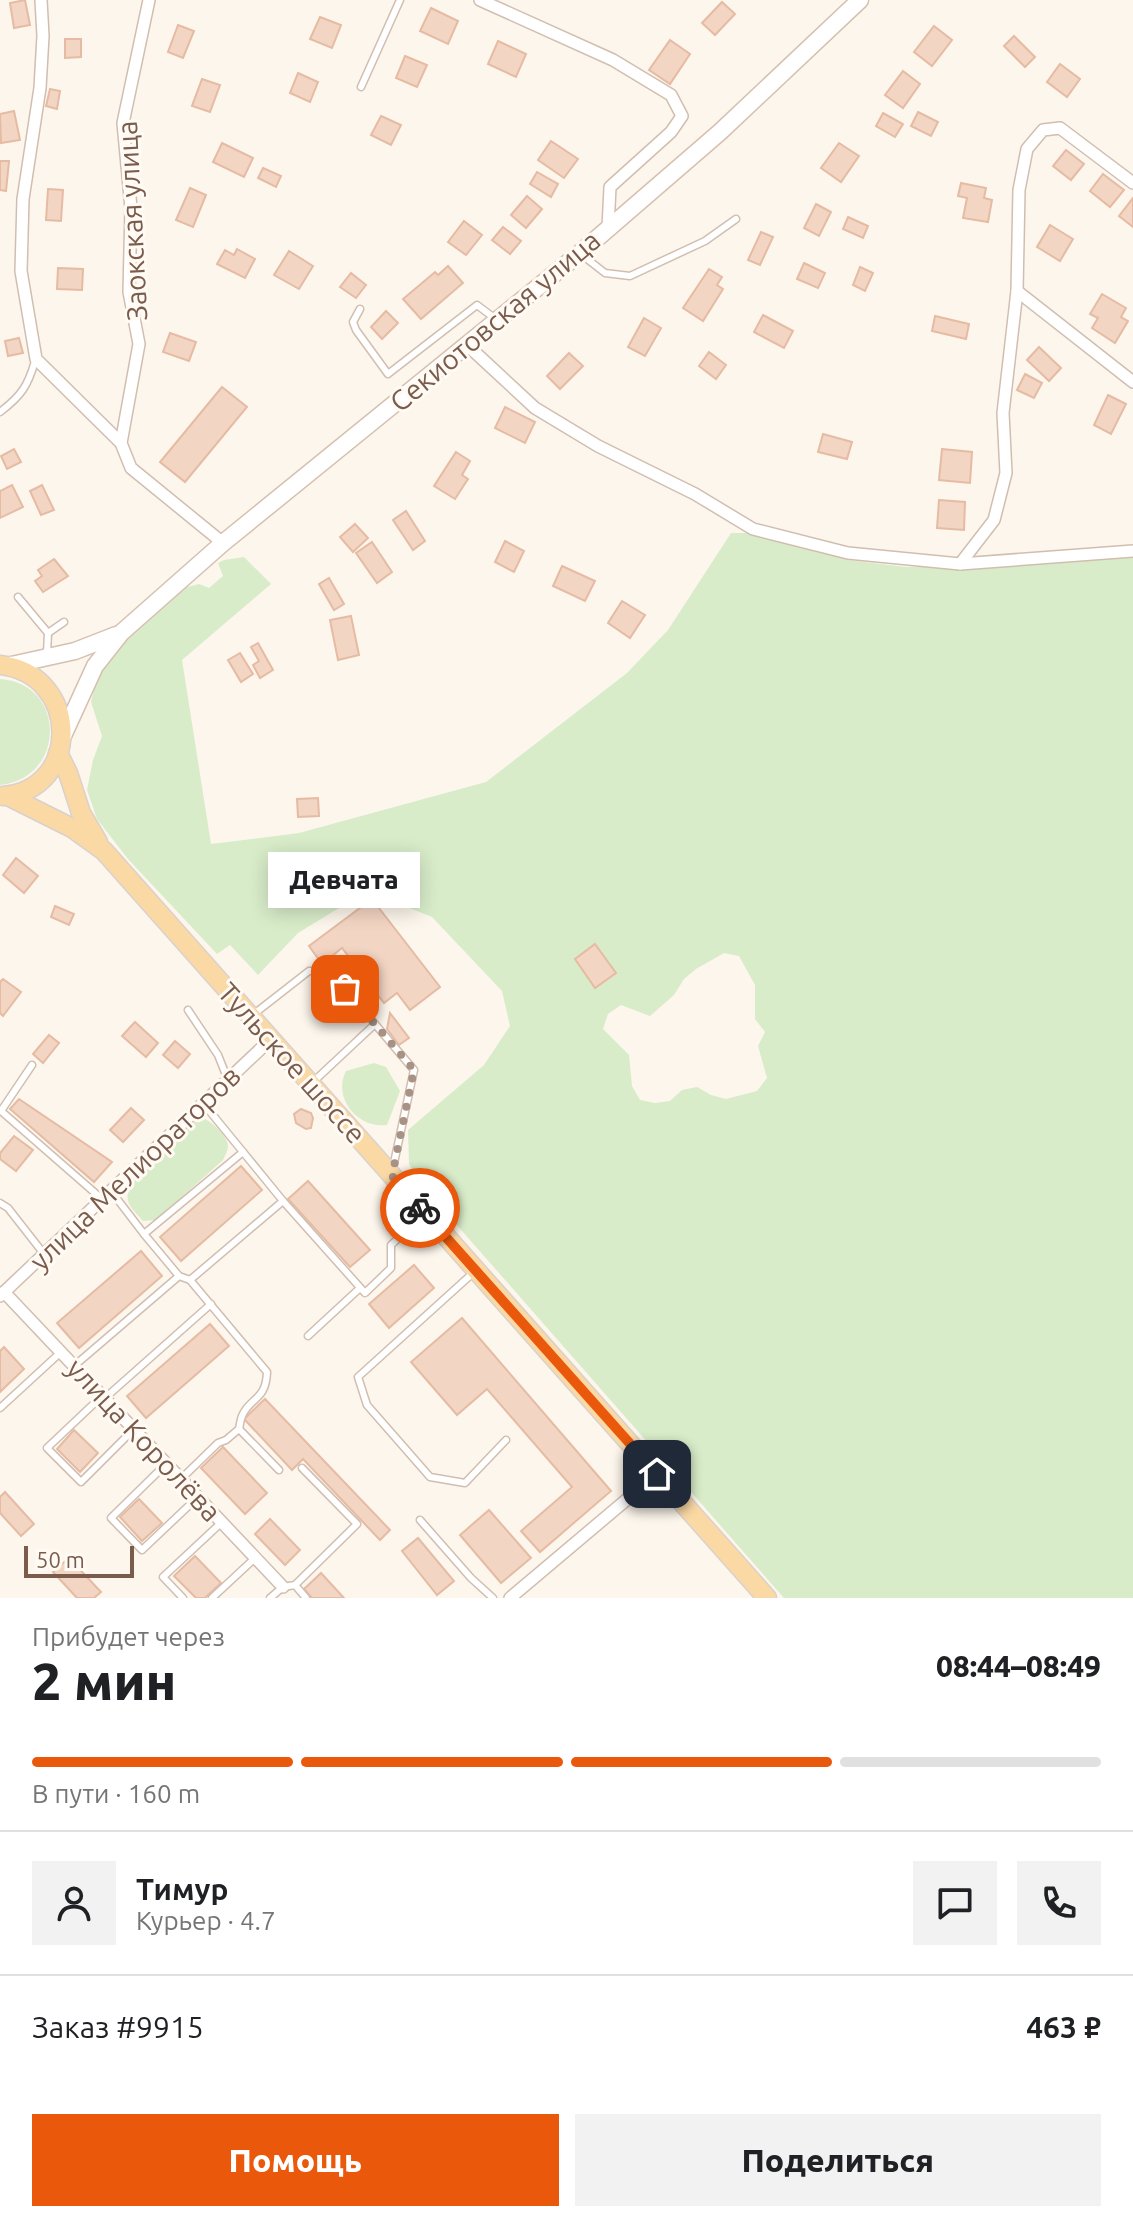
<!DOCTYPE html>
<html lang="ru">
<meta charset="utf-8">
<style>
body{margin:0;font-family:Ubuntu,sans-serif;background:#f2f2f2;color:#202124;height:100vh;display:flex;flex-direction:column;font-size:30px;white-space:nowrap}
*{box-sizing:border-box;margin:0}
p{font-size:26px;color:#757577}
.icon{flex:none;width:44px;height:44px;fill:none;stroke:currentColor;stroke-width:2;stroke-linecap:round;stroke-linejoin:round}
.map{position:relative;height:1598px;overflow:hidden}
.drawer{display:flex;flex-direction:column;background:#fff;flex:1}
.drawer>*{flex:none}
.scale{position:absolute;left:24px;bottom:20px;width:110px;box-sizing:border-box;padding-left:8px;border:4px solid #7a5c4d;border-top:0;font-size:22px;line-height:28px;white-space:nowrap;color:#7a5c4d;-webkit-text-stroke:6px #fffaf3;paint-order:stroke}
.pin{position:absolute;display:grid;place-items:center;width:68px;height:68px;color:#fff;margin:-34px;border-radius:16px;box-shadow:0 4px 12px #0006}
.courier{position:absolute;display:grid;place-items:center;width:80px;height:80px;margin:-40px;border:6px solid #ea580c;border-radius:50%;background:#fff;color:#222;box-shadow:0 2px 10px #0007}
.bubble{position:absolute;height:56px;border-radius:0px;background:#fff;box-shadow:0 4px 20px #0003;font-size:26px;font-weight:800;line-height:56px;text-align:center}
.headline em{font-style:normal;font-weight:800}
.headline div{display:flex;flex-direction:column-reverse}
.headline{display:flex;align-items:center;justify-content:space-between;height:136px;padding:0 32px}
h1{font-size:52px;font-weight:800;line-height:60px}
.bar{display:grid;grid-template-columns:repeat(4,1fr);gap:12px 8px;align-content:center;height:96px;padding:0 32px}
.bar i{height:10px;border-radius:6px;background:#e0e0e0}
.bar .selected{background:#ea580c}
.bar p{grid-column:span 4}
.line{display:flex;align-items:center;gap:20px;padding:0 32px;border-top:2px solid #e0e0e0}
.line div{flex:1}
.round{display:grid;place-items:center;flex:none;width:84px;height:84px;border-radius:0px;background:#f2f2f2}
.primary-button{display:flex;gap:16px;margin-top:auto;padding:16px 32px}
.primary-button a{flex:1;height:92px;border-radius:0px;background:#ea580c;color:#fff;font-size:32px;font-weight:800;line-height:92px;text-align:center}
.primary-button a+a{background:#f2f2f2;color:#202124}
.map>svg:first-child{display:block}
.green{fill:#d8ecc9;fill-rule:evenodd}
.building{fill:#f3d5c3;stroke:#e6bba3;stroke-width:2}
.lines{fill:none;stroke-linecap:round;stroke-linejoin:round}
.service-casing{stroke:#d1beb0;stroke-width:9}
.minor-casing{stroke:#d1beb0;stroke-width:14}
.secondary-casing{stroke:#d6c0b0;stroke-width:19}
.primary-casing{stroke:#dad1cd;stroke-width:21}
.service{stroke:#fff;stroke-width:6}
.minor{stroke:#fff;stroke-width:11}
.secondary{stroke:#fff;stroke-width:16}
.primary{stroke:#fbd9a5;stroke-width:18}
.done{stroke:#a89285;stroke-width:8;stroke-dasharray:0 14.4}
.route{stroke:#ea580c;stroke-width:10}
.labels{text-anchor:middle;stroke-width:6;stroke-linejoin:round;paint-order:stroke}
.street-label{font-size:28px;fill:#7a5c4d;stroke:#fffaf3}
</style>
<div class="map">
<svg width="1133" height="1598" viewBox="0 0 1133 1598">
<rect width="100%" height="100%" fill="#fdf6ec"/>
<g class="green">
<path d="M731 533H752L848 560 906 567 1003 565 1133 557V1598H784L427 1191 409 1164 408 1130 484 1065 510 1026 502 991 432 917 367 891 298 933 258 975 230 945 217 954 128 859 97 819 87 790 93 760 102 736 91 702 97 677 141 620 184 588 199 584 209 588 223 576 218 563 224 560 244 557 271 584 182 660 211 844 299 833 486 782 627 673 668 630ZM724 953 739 956 755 985V1019L765 1032 758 1046 767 1078 757 1091 726 1099 711 1095 697 1087 682 1090 670 1101 655 1103 640 1100 632 1086 629 1055 603 1029 608 1014 621 1005 650 1016 674 995 684 979 696 969Z"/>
<path d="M0 679C66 683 67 778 0 785Z"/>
<path d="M374 1063 386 1067 400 1091 387 1125C358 1129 332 1098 346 1071Z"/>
<path d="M198 1116C208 1118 228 1135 228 1146 228 1150 225 1156 223 1160L156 1220 143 1221C132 1208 123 1203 130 1185Z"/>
</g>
<g class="building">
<polygon points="25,0 30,25 14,28 10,3"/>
<polygon points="722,2 735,14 715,35 702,23"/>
<polygon points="431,8 458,21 448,44 420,31"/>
<polygon points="320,17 341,25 332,48 310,39"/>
<polygon points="178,25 194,31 183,58 168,52"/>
<polygon points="934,26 952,40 932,66 914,52"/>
<polygon points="1014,36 1035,57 1025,67 1004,46"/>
<polygon points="65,39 81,39 81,57 65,58"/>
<polygon points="670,40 690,54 670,84 649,70"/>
<polygon points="498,41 526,54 516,77 488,64"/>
<polygon points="405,56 427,65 417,87 396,78"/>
<polygon points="1060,64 1080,79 1067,97 1047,82"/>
<polygon points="903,71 920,84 903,108 885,95"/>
<polygon points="298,73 318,82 310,102 290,93"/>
<polygon points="202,79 220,85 210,112 192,106"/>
<polygon points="50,89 60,91 57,109 46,106"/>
<polygon points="14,111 20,140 1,143 0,114"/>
<polygon points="918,112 938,122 931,136 911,126"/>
<polygon points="883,113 903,124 895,137 876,126"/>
<polygon points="381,116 401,125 391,145 371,135"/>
<polygon points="551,141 578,159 564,178 538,160"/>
<polygon points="222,143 253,158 244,177 213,162"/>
<polygon points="839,143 859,156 841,182 821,168"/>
<polygon points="1066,150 1084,164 1071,180 1053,166"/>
<polygon points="0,161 9,161 6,191 0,190"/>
<polygon points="263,168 281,176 276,187 258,178"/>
<polygon points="537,172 558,184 551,197 530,184"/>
<polygon points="1103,174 1124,190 1110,207 1090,191"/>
<polygon points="961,183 986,188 984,198 992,200 988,222 963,218 967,198 958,196"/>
<polygon points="190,188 206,195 193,227 176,220"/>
<polygon points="48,189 63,190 61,221 46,220"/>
<polygon points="527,196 542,209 526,228 511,215"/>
<polygon points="1133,198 1133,227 1119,216"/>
<polygon points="816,204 831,212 819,236 804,228"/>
<polygon points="848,217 868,226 863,238 843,229"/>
<polygon points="464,221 482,235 466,255 448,242"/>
<polygon points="1050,225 1073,239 1060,261 1037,247"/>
<polygon points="503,227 521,241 510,254 492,240"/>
<polygon points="761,232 773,237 760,265 748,260"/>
<polygon points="237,249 255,259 245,278 217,264 225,250 234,255"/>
<polygon points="289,251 313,266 299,289 274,275"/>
<polygon points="804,263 825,273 818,288 797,279"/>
<polygon points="448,266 463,283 421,319 403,299 435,272 438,275"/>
<polygon points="860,267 873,273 865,291 853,285"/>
<polygon points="58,268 83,269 82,290 57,289"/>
<polygon points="709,269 722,277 717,285 723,289 703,321 683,308"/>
<polygon points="351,273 366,285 356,298 340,287"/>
<polygon points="1102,294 1126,308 1121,317 1128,321 1115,343 1092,328 1098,318 1090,314"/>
<polygon points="386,311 398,323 382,339 371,327"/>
<polygon points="763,315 793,331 784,348 754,332"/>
<polygon points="935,316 969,324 966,339 932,331"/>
<polygon points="644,318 661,328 645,356 628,347"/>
<polygon points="170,333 196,342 189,361 163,352"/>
<polygon points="19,338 23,353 8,356 5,341"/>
<polygon points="1039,347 1061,368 1049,381 1027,360"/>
<polygon points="709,352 726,365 716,379 699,366"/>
<polygon points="569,353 583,366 560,389 547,376"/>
<polygon points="1025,374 1042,383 1034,398 1017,390"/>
<polygon points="222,387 247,407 185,482 160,462"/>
<polygon points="1108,395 1126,404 1111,434 1094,425"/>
<polygon points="505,407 535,422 525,443 495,428"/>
<polygon points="823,434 852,442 847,459 818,452"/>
<polygon points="14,449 21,462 7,469 1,456"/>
<polygon points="942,449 972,452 970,483 939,480"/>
<polygon points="456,452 470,461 462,475 468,479 455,499 434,486"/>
<polygon points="12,485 23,507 0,518 0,491"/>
<polygon points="42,485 54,510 41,515 30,491"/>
<polygon points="939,500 965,502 964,530 937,528"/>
<polygon points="406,511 425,541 413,550 393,520"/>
<polygon points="355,524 368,538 353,552 340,537"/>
<polygon points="505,541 524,551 514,572 495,562"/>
<polygon points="372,542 392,572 377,583 356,553"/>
<polygon points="54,559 68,576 43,592 35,581 42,576 38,570"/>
<polygon points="562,566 595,581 585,601 553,586"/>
<polygon points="329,578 344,604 334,610 319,584"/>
<polygon points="622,601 645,615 630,638 608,623"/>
<polygon points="351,616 359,655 338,660 330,620"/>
<polygon points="258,643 273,670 260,678 253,665 259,661 251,647"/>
<polygon points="240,653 253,674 241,682 228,660"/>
<polygon points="318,798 319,816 298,817 297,799"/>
<polygon points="16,858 38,876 24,893 3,875"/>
<polygon points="372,899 440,987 410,1010 397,993 384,1003 342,948 322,964 309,946"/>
<polygon points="55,906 74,914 69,925 51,917"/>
<polygon points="595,944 616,973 595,988 575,959"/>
<polygon points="3,979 21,992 3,1016 0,1013 0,982"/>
<polygon points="390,1013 409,1038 399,1045 387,1029"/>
<polygon points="135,1022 158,1043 146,1057 122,1036"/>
<polygon points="49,1035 59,1043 43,1063 33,1054"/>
<polygon points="175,1041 190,1054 178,1068 163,1055"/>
<polygon points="19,1099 112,1162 94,1182 10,1109"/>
<polygon points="131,1108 144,1120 123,1142 110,1130"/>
<polygon points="301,1109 311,1113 313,1118 311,1128 306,1129 296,1123 294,1114"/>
<polygon points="14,1136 33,1150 16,1171 0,1159 0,1153"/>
<polygon points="241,1166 262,1190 181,1261 160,1237"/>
<polygon points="308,1181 370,1250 350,1267 288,1199"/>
<polygon points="141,1251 162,1276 79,1348 57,1323"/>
<polygon points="414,1265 434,1288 389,1328 369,1304"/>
<polygon points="462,1318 611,1491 540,1552 521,1531 572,1487 487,1389 457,1415 411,1362"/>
<polygon points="210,1324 229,1346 146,1418 127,1396"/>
<polygon points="4,1347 24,1369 0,1392 0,1351"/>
<polygon points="265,1399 390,1530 380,1540 303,1459 292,1470 244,1419"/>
<polygon points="74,1430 98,1453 80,1472 57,1449"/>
<polygon points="223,1447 267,1493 245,1514 201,1468"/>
<polygon points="5,1492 34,1524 21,1536 0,1513 0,1497"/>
<polygon points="139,1499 162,1523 142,1541 120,1517"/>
<polygon points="489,1510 531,1558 501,1583 460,1535"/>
<polygon points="270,1519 300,1550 285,1565 255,1534"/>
<polygon points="418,1538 454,1581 437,1595 402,1551"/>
<polygon points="195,1556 221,1583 205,1598 196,1598 174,1576"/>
<polygon points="69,1558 101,1592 94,1598 77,1598 53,1572"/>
<polygon points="321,1573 344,1598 312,1598 304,1589"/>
</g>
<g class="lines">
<g class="service-casing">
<g id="service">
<polyline points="361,87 400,0"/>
<polyline points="582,255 605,273 630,276 705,241 736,219"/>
<polyline points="360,309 353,322 356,330 388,374 477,305 497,320"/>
<path d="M0 412C21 396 28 386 35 361"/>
<polyline points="18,597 48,633 47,653"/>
<polyline points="48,633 64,622"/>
<polyline points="188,1010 218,1055 228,1080"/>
<polyline points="254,1014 309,971 330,971 414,1070 392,1172"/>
<polyline points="32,1065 1,1111 102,1199"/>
<polyline points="313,1082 375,1024"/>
<polyline points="111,1191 144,1234 243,1152 203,1103"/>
<polyline points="283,1201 365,1293 391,1268 391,1245 425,1214"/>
<polyline points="0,1203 8,1208 44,1254"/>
<polyline points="144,1234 179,1276 190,1280 283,1201 243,1152"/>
<polyline points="473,1273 358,1377 367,1405 430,1477 465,1483 506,1440"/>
<path d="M190 1280 267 1372C266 1401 250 1397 242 1416 240 1421 240 1425 239 1429L279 1470"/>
<polyline points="308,1336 360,1288"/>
<polyline points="74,1366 179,1276"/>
<polyline points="102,1396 47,1448 81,1482 134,1429"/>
<polyline points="105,1398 211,1304"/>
<polyline points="0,1408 61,1352"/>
<polyline points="166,1464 111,1518 142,1550 198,1497"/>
<polyline points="181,1479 218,1443 226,1440 239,1429"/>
<polyline points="420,1520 471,1578 493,1598"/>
<polyline points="295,1585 306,1598"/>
<polyline points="183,1598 163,1577 222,1522"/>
<polyline points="212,1598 255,1558"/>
<polyline points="270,1598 283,1587 295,1585 357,1524 302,1468"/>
</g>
</g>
<g class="minor-casing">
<g id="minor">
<polyline points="41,0 43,36 40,88 23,199 21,271 36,359 121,443"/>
<polyline points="149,0 123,123 131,208 129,292 139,344 121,443 131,468 223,543"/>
<polyline points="480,0 613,60 671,95 682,116 671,132 610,187 608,228"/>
<polyline points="1017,291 1133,382"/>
<polyline points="466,344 535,408 598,446 695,494 753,529 848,553 960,564 1133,551"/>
<polyline points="960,564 994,520 1006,473 1003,413 1017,291 1019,190 1027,149 1043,130 1060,128 1133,183"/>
<polyline points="4,1292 283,1587"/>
<polyline points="0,1296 271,1039"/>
<polyline points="510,1598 657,1474"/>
</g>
</g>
<g class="secondary-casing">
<g id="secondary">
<polyline points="7,666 75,651 116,635"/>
<polyline points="62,738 95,666 121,633 223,543 580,253 720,132 860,0"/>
</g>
</g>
<g class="primary-casing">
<g id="primary">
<path d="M0 665C81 674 82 790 3 796"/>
<polyline points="58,753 68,773 81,813 98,842"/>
<polyline points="8,796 72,828 104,851 767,1598"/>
</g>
</g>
<use href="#service" class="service"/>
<use href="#minor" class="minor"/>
<use href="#secondary" class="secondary"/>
<use href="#primary" class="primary"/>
</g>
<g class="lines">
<polyline class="done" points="345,989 414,1070 392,1176 420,1208"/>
<polyline class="route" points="420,1208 657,1474"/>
</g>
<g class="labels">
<g class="street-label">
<text transform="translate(132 221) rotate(-93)" y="10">Заокская улица</text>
<text transform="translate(495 321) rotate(-40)" y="10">Секиотовская улица</text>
<text transform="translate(292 1063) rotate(48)" y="10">Тульское шоссе</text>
<text transform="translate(135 1168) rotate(-44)" y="10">улица Мелиораторов</text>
<text transform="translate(144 1440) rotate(47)" y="10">улица Королёва</text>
</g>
</g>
</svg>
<div class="scale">50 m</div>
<div class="pin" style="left:345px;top:989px;background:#ea580c"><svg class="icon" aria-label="bag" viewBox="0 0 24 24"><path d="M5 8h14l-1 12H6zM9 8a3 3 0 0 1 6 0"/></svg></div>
<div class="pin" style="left:657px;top:1474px;background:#1f2937"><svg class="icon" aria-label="home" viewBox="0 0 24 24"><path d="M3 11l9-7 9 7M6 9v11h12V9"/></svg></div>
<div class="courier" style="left:420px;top:1208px"><svg class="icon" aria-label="bike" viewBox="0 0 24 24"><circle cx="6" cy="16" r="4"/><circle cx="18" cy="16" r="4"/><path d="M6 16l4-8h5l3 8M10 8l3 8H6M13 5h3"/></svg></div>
<div class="bubble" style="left:268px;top:852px;width:152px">Девчата</div>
</div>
<section class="drawer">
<div class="headline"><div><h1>2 мин</h1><p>Прибудет через</p></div><em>08:44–08:49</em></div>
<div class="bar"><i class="selected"></i><i class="selected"></i><i class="selected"></i><i></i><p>В пути · 160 m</p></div>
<div class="line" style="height:144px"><a class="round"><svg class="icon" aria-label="person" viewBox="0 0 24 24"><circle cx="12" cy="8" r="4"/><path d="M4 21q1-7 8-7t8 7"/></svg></a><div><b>Тимур</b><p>Курьер · 4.7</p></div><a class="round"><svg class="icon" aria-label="chat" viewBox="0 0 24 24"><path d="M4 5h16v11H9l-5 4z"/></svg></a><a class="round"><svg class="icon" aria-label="phone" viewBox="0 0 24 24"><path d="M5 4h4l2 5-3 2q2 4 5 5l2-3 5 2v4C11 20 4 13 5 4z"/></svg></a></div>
<div class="line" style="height:104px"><div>Заказ #9915</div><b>463 ₽</b></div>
<div class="primary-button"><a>Помощь</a><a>Поделиться</a></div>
</section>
